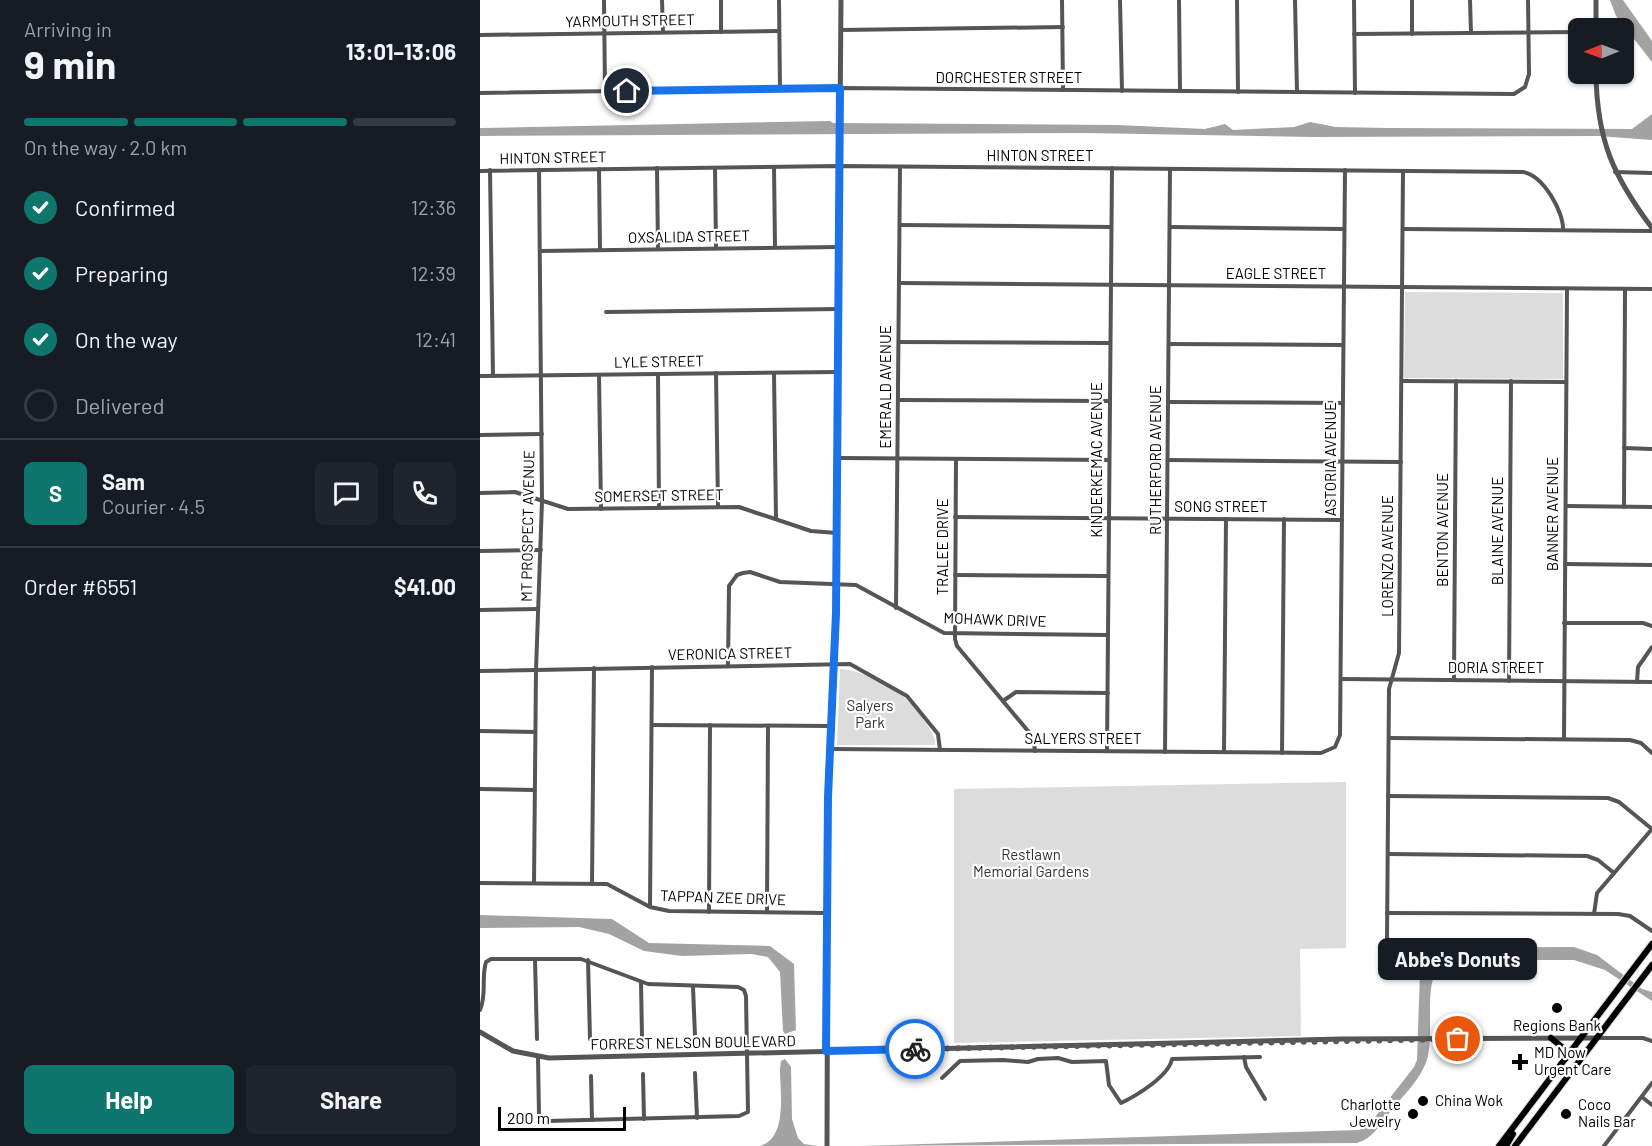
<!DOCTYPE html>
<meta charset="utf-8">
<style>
body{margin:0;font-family:Barlow,sans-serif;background:#20242c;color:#f1f3f6;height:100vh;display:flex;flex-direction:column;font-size:22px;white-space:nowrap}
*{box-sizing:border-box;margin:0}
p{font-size:20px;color:#9ea1a6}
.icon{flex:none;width:33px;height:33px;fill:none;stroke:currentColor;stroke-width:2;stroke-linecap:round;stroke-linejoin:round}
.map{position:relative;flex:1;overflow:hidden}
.sheet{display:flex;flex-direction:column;background:#171b24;width:480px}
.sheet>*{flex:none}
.needle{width:39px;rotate:269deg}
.fabs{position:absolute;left:1088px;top:18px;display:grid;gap:12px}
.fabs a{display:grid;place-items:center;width:66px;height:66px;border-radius:9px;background:#171b24;box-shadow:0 2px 4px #0004;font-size:30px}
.scale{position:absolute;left:18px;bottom:15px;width:128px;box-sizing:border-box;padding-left:6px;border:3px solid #000;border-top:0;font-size:16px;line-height:21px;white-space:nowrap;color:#000;-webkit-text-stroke:4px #fff;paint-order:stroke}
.pin{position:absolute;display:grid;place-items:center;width:51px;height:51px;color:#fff;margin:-26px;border:3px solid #fff;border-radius:50%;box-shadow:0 2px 6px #0007}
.courier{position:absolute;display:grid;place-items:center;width:60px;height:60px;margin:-30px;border:4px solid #1a73e8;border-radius:50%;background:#fff;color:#222;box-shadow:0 2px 8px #0007}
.bubble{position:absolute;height:42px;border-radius:9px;background:#171b24;box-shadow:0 2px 4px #0004;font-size:20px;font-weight:700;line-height:42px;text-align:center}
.head em{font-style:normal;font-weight:700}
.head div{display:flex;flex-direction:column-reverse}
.head{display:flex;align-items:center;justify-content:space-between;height:102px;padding:0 24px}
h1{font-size:39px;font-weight:700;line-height:45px}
.bar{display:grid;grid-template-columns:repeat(4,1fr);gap:9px 6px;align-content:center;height:72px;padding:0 24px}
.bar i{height:8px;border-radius:4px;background:#363941}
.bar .selected{background:#0f766e}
.bar p{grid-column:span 4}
.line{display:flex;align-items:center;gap:15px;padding:0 24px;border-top:2px solid #363941}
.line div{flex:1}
.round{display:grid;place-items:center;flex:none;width:63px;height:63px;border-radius:9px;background:#20242c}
ol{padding:0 24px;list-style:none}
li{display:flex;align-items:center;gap:18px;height:66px}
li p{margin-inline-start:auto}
li .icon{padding:6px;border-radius:50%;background:#0f766e;color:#fff;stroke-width:4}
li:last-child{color:#9ea1a6}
li i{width:33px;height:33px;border:3px solid #363941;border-radius:50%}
.cta{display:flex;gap:12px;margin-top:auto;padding:12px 24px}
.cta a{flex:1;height:69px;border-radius:9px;background:#0f766e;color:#fff;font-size:24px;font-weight:700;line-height:69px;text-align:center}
.cta a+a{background:#20242c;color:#f1f3f6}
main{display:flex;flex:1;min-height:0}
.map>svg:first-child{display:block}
.green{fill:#dcdcdc}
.water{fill:#a3a3a3}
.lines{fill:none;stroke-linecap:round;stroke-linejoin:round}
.primary-casing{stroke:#dbdbdb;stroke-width:8}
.minor{stroke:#555;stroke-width:4}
.tertiary{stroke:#555;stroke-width:5}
.primary{stroke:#000;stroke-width:6}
.done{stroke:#595959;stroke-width:6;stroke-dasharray:0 10.8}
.route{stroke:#1a73e8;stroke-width:8}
.poi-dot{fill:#000;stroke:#fff;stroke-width:2}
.labels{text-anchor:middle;stroke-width:4.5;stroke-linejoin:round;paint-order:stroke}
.street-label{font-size:15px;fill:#000;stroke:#fff}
.park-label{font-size:15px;fill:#333;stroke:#fff}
.poi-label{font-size:15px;fill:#000;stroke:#fff;text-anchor:start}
</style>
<main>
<section class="sheet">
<div class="head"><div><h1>9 min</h1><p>Arriving in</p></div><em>13:01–13:06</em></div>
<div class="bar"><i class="selected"></i><i class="selected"></i><i class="selected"></i><i></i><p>On the way · 2.0 km</p></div>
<ol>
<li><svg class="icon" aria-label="check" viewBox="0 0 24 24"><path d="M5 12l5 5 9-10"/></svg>Confirmed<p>12:36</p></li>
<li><svg class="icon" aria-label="check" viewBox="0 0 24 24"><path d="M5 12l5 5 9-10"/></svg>Preparing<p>12:39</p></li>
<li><svg class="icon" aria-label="check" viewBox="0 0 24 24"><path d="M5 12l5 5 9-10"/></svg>On the way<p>12:41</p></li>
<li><i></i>Delivered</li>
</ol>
<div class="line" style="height:108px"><b class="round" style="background:#0f766e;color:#fff">S</b><div><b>Sam</b><p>Courier · 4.5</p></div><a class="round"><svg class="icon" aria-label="chat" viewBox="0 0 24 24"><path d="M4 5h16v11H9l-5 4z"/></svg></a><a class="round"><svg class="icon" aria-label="phone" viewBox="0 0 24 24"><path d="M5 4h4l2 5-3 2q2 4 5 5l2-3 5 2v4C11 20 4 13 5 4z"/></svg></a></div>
<div class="line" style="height:78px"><div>Order #6551</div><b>$41.00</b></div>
<div class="cta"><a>Help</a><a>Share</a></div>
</section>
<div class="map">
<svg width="1172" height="1146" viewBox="0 0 1172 1146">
<rect width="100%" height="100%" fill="#fff"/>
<g class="green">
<polygon points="925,292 1083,293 1083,379 924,378"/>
<path d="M360 669C376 668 413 687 425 698 433 706 458 735 455 745H357Z"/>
<polygon points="866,782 866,948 820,949 821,1036 474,1043 474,789"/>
</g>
<g class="water">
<polygon points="1130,0 1143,0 1172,41 1172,62 1136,16"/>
<polygon points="1172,114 1172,140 1119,136 832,137 605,133 0,136 0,128 350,121 353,123 637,125 725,129 745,124 753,130 814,127 830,122 856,127 908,128 1152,129"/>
<polygon points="0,915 132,919 169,943 290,946 314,964 316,1030 305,1034 303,1031 300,972 288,957 271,954 202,956 164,951 129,934 99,927 0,928"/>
<path d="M1094 947 1117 955 1162 989 1172 992V1001L1125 970 1094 960H965C938 981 959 1038 944 1067 937 1083 921 1098 910 1112 901 1124 892 1139 877 1143L380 1146 879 1130 888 1126 934 1067 937 1060 940 972 935 962 916 960V948Z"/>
<path d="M305 1059 311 1067 312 1119 318 1138 324 1144 338 1146H280C308 1138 300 1092 300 1069L301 1061Z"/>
</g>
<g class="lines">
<g class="primary-casing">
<g id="primary">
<polyline points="1071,1038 1082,1047 1085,1059"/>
<polyline points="1019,1146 1172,944"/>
<polyline points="1026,1146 1033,1134"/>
<polyline points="1035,1146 1172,965"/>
</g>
</g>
<g class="minor">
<polyline points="124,0 125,91"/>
<polyline points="182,0 183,32"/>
<polyline points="241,0 241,32"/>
<polyline points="299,0 300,89"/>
<polyline points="582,0 583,90"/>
<polyline points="640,0 642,91"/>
<polyline points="699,0 700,91"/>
<polyline points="757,0 758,92"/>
<polyline points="815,0 817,92"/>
<polyline points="874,0 875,93"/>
<polyline points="932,0 932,34"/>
<polyline points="990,0 991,33"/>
<polyline points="361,30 583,27"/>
<polyline points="874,34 1098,32"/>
<polyline points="0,35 299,31"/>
<polyline points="0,93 360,88 1034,94 1045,87 1049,74 1048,0"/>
<polyline points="294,167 295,247"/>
<polyline points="177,168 178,249"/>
<polyline points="235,168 236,248"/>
<polyline points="119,169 120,249"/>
<polyline points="10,170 13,376"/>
<path d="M0 171 360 166 1043 172C1063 175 1084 212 1083 230"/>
<polyline points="1135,172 1172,173"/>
<polyline points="420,225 631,227"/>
<polyline points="690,227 864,229"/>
<polyline points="923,229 1172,231"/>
<polyline points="60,251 359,247"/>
<polyline points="419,283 1172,289"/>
<polyline points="126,312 359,309"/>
<polyline points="419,342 630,343"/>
<polyline points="689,344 863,345"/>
<polyline points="236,373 238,507"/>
<polyline points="294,373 296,519"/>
<polyline points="178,374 179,508"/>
<polyline points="119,375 121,509"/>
<polyline points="0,376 358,372"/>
<polyline points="922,381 1086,382"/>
<polyline points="418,400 630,401"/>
<polyline points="688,402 863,403"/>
<polyline points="0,435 62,434"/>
<polyline points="1144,448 1172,449"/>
<polyline points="357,458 629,460"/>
<polyline points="476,459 475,639 477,646 553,737 555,751"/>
<polyline points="688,460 921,462"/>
<polyline points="0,493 35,492 88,509 259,507 331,531 357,533"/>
<polyline points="1086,506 1172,507"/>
<polyline points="1144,507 1145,289"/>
<polyline points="475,517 862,520"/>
<polyline points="0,551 61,550"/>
<polyline points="1085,564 1172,565"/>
<polyline points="475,575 628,576"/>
<polyline points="416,608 420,167"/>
<polyline points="0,610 58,609"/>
<polyline points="1084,623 1163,623 1172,626"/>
<polyline points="248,666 249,586 257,575 263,573 270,572 300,582 376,585 464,633 628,635"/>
<polyline points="0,671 370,664 427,696 458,734 460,750"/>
<polyline points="861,679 1172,682"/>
<polyline points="974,680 976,381"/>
<polyline points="1029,681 1031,381"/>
<polyline points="1157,682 1158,667 1172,647"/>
<polyline points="523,701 536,692 628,693"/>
<polyline points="172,725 351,726"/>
<polyline points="0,731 55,732"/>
<polyline points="909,738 1150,740 1161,743 1172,753"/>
<polyline points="1084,739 1087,289"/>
<polyline points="350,749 841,753 855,747 860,735 865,170"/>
<polyline points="627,751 632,168"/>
<polyline points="685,752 690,169"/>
<polyline points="744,752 746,519"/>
<polyline points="802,753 804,519"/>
<polyline points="0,789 55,790"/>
<polyline points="908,796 1128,798 1139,802 1172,829"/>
<polyline points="908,854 1107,856 1118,860 1134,873"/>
<polyline points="0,883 127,884 170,907 189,911 347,913"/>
<polyline points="54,883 56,670 62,501 59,170"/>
<polyline points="112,884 114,668"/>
<polyline points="170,906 172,667"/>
<polyline points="229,912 230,725"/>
<polyline points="287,912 288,726"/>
<polyline points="907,913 1138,914 1150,916 1172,931"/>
<polyline points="1114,914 1117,893 1172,829"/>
<polyline points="907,939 909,689 919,653 923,171"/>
<polyline points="55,959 57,1039"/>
<polyline points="108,960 110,1039"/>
<polyline points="161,982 162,1037"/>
<polyline points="213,987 215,1036"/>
<path d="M0 1010C7 994 1 978 6 962L11 959H101L168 984 258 987 264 990 266 996 268 1112 259 1116 67 1121 59 1115 58 1057"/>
<polyline points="1117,1038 1163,1038 1172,1041"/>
<polyline points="764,1057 766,1067 785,1099"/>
<polyline points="215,1073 217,1118"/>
<polyline points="163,1074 164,1119"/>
<polyline points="111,1076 112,1120"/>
<path d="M462 1078 480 1061 523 1060 548 1062 558 1059 578 1058 592 1062 626 1061 629 1085 641 1103C656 1096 689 1076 692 1059L780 1057"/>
<polyline points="1162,1097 1172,1105"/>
<polyline points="1124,1146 1172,1083"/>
</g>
<g class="tertiary">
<polyline points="1116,0 1116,28"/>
<path d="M1116 74C1117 140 1133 176 1172 228"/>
<polyline points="0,1032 33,1051 69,1058 862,1039 1117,1038"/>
<polyline points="347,1146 348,797 356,613 361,0"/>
</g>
<use href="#primary" class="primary"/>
</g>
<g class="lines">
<polyline class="done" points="435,1049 978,1039"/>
<polyline class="route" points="147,91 360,88 356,613 348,797 346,1051 435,1049"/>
</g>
<g class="poi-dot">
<circle cx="1077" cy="1008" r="6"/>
<path d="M1037 1053h6v6h6v6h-6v6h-6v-6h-6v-6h6z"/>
<circle cx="943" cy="1101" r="6"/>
<circle cx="933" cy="1114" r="6"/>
<circle cx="1086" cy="1114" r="6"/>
</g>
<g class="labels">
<g class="street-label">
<text transform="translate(150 21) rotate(-1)" y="5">YARMOUTH STREET</text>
<text x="529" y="83">DORCHESTER STREET</text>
<text x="560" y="161">HINTON STREET</text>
<text transform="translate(73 158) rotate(-1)" y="5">HINTON STREET</text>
<text transform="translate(209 237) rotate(-1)" y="5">OXSALIDA STREET</text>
<text x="796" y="279">EAGLE STREET</text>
<text transform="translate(179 362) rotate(-1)" y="5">LYLE STREET</text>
<text transform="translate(406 387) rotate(-90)" y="5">EMERALD AVENUE</text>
<text transform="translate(851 459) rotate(-90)" y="5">ASTORIA AVENUE</text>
<text transform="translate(617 460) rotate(-90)" y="5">KINDERKEMAC AVENUE</text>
<text transform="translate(676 460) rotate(-90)" y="5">RUTHERFORD AVENUE</text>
<text transform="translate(179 496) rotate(-1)" y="5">SOMERSET STREET</text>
<text x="741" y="512">SONG STREET</text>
<text transform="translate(1073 514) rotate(-90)" y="5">BANNER AVENUE</text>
<text transform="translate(48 526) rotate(-89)" y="5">MT PROSPECT AVENUE</text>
<text transform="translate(963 530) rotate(-90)" y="5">BENTON AVENUE</text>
<text transform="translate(1018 531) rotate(-90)" y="5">BLAINE AVENUE</text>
<text transform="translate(463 547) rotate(-90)" y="5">TRALEE DRIVE</text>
<text transform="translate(908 556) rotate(-90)" y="5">LORENZO AVENUE</text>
<text transform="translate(515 620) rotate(2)" y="5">MOHAWK DRIVE</text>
<text transform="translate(250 654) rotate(-1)" y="5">VERONICA STREET</text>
<text x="1016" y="673">DORIA STREET</text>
<text x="603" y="744">SALYERS STREET</text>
<text transform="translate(243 898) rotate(2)" y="5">TAPPAN ZEE DRIVE</text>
<text transform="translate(213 1043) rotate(-1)" y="5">FORREST NELSON BOULEVARD</text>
</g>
<g class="park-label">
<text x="390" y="711">Salyers<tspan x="390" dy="17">Park</tspan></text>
<text x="551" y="860">Restlawn<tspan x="551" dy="17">Memorial Gardens</tspan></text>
</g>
<g class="poi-label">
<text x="1077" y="1031" text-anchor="middle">Regions Bank</text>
<text x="1054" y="1058">MD Now<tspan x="1054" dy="17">Urgent Care</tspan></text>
<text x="955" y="1106">China Wok</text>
<text x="921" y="1110" text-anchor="end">Charlotte<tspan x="921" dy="17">Jewelry</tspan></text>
<text x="1098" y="1110">Coco<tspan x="1098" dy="17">Nails Bar</tspan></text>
</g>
</g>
</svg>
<div class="fabs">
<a><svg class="needle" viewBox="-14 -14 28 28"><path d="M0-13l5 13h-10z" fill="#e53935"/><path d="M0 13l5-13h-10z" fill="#9ea1a6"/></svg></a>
</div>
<div class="scale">200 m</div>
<div class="pin" style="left:978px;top:1039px;background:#ea580c"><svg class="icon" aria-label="bag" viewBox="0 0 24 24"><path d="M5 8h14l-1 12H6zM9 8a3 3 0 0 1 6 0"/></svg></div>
<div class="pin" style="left:147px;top:91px;background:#1f2937"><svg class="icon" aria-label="home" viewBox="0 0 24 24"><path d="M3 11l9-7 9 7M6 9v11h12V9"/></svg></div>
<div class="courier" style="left:435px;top:1049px"><svg class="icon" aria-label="bike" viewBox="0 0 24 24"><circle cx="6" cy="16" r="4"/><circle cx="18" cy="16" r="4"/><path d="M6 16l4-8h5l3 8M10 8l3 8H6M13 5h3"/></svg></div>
<div class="bubble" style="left:898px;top:938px;width:159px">Abbe's Donuts</div>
</div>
</main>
